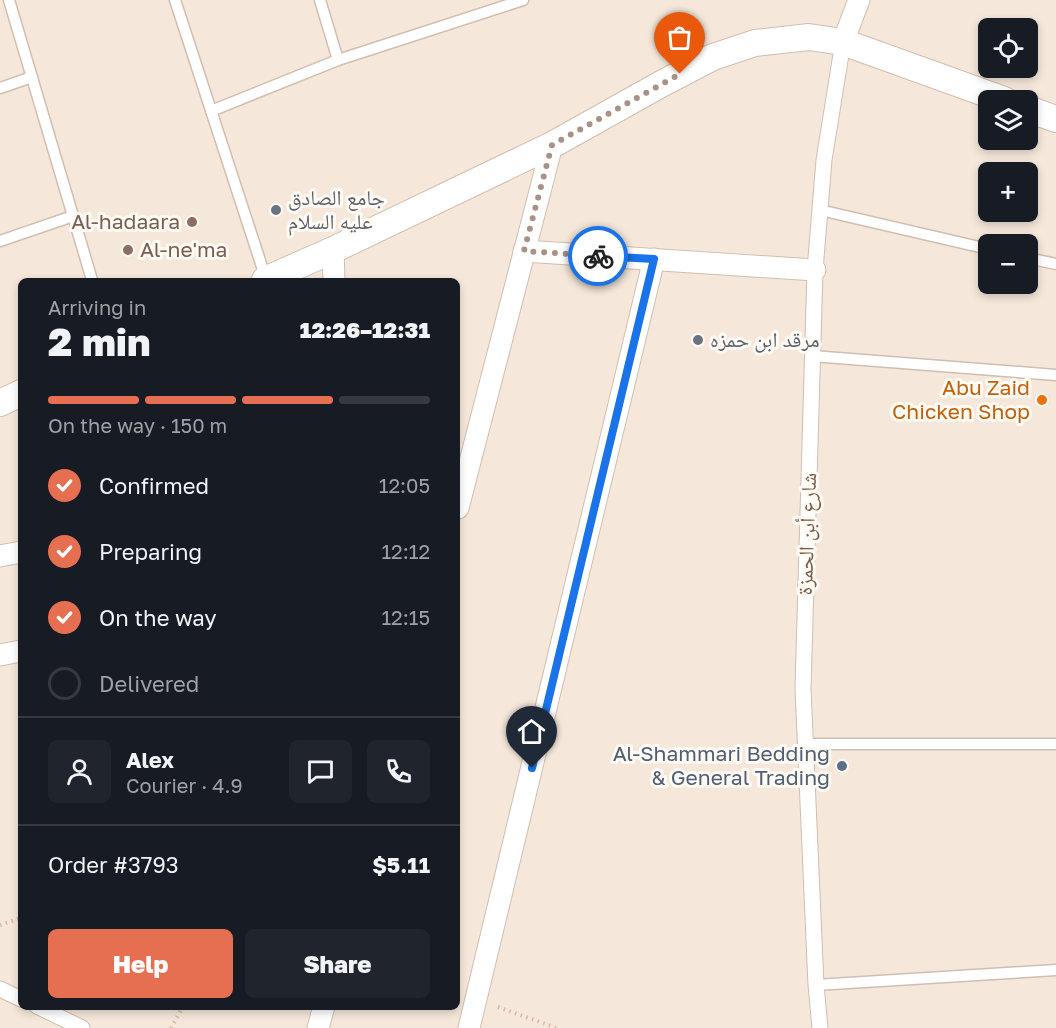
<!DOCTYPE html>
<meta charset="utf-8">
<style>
body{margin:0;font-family:"Golos Text","Noto Naskh Arabic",sans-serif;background:#20242c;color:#f1f3f6;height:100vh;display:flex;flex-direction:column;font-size:22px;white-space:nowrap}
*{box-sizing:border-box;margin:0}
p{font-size:20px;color:#9ea1a6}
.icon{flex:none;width:33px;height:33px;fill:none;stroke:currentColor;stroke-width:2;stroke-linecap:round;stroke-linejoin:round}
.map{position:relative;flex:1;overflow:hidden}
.panel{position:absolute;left:18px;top:278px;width:442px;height:732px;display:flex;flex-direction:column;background:#171b24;border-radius:9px;box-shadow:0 3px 9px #0003}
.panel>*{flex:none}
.buttons{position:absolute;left:978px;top:18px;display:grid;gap:12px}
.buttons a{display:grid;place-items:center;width:60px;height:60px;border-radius:9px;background:#171b24;box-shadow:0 3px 9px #0003;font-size:30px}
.pin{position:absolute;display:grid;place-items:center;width:51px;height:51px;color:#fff;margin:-62px -26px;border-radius:50% 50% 50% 0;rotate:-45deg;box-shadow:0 0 6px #0007}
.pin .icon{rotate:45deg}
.courier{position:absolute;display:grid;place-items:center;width:60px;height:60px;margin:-30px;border:4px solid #1a73e8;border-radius:50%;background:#fff;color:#222;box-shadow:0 2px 8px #0007}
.head em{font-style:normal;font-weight:800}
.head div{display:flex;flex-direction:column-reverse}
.head{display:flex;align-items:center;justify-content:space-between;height:102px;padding:0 30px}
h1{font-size:39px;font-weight:800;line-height:45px}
.bar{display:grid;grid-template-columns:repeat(4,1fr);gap:9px 6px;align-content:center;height:72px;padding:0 30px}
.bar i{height:8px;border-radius:4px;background:#363941}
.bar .active{background:#e76f51}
.bar p{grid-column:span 4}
.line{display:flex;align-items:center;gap:15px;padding:0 30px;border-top:2px solid #363941}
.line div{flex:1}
.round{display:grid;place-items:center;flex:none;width:63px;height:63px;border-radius:9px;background:#20242c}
ol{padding:0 30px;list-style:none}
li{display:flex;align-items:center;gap:18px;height:66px}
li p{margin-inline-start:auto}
li .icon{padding:6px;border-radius:50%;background:#e76f51;color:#fff;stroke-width:4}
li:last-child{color:#9ea1a6}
li i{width:33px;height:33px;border:3px solid #363941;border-radius:50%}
.primary-button{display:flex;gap:12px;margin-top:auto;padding:12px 30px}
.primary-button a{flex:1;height:69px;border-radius:9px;background:#e76f51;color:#fff;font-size:24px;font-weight:800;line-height:69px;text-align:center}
.primary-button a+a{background:#20242c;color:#f1f3f6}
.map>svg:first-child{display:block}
.residential{fill:#f5e8da;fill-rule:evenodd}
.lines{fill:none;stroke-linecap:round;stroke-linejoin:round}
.service-casing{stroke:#d1beb0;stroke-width:13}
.pedestrian-casing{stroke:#d1beb0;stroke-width:17}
.minor-casing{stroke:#d1beb0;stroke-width:23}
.tertiary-casing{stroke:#d1beb0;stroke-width:28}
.path{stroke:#d9b8a5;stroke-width:4;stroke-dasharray:1.5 4.5;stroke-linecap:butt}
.service{stroke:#fff;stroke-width:10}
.pedestrian{stroke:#fff;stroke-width:15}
.minor{stroke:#fff;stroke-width:21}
.tertiary{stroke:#fff;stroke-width:26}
.done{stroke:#a89285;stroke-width:6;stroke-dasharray:0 10.8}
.route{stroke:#1a73e8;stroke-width:8}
.worship-dot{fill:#6b7280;stroke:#fffaf3;stroke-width:2}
.education-dot{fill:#8d6e63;stroke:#fffaf3;stroke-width:2}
.food-dot{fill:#e8710a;stroke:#fffaf3;stroke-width:2}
.service-dot{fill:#5c6f8a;stroke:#fffaf3;stroke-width:2}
.labels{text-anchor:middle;stroke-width:6;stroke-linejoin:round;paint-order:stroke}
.worship-label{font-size:21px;fill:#5b616d;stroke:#fffaf3;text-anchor:start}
.education-label{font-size:21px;fill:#785e54;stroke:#fffaf3;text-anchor:end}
.food-label{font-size:21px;fill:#c56008;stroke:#fffaf3;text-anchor:end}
.street-label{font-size:21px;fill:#7a5c4d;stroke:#fffaf3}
.service-label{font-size:21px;fill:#4e5e75;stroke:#fffaf3;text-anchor:end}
</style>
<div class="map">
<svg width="1056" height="1028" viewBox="0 0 1056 1028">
<rect width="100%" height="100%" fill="#fdf6ec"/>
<path class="residential" d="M0 0H1056V1028H0ZM988 28H1028V68H988ZM988 100H1028V140H988ZM988 172H1028V212H988ZM988 244H1028V284H988ZM21 280H458V1006H21Z"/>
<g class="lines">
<g class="service-casing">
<g id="service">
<polyline points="9,0 92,280"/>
<polyline points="175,0 266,279"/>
<polyline points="320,0 338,60"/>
<polyline points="0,88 32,77"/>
<polyline points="211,111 338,60 523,0"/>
<polyline points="820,210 988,249"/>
<polyline points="0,241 73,216"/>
<polyline points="1028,258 1056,264"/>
<polyline points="812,356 1056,375"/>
<polyline points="805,744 1056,744"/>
<polyline points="816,985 1056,970"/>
</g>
</g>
<g class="pedestrian-casing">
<g id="pedestrian">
<polyline points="0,989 21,999"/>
<polyline points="37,1006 82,1028"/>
<polyline points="820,1028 816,985 803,688 815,270 824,160 843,42"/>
</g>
</g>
<g class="minor-casing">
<g id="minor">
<polyline points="843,42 859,0"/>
<polyline points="333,250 334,280"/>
<polyline points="524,251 815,270"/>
<polyline points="458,508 552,145"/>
<polyline points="0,556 21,552"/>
<polyline points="0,655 21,651"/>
<polyline points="318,1028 324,1006"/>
<polyline points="469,1028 654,259"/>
</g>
</g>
<g class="tertiary-casing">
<g id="tertiary">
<polyline points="1028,109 1056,119"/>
<polyline points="265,280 333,250 552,145 663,83 713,57 755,43 809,37 843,42 1004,100"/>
<polyline points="0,403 21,393"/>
</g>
</g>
<g class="path">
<polyline points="0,925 21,918"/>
<polyline points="498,1007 557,1028"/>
<polyline points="171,1028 183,1006"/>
</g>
<use href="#service" class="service"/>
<use href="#pedestrian" class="pedestrian"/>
<use href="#minor" class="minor"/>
<use href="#tertiary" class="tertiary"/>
</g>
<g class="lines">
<polyline class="done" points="598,256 524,251 552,145 680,74"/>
<polyline class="route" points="532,768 654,259 598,256"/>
</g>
<g class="worship-dot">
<circle cx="276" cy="210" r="6"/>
<circle cx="698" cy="340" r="6"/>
</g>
<g class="education-dot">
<circle cx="192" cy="222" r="6"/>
<circle cx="128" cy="250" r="6"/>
</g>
<circle class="food-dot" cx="1042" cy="400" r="6"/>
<circle class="service-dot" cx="842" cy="766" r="6"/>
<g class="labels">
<g class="worship-label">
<text x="288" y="205">جامع الصادق<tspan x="288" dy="24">عليه السلام</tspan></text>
<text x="710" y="347">مرقد ابن حمزه</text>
</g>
<g class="education-label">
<text x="180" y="229">Al-hadaara</text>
<text x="140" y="257" text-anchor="start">Al-ne'ma</text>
</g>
<g class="food-label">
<text x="1030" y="395">Abu Zaid<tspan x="1030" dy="24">Chicken Shop</tspan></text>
</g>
<g class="street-label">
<text transform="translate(807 534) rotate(-88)" y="7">شارع أبن الحمزة</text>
</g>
<g class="service-label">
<text x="830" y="761">Al-Shammari Bedding<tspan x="830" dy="24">&amp; General Trading</tspan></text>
</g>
</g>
</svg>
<div class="buttons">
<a><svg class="icon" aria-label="locate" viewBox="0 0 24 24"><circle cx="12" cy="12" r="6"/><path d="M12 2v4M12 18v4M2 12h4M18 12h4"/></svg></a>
<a><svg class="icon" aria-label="layers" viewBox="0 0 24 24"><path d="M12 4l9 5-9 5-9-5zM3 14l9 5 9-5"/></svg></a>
<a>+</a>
<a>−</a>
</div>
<div class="pin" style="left:680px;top:74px;background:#ea580c"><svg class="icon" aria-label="bag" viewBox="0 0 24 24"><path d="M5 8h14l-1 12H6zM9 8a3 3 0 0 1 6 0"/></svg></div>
<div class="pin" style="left:532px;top:768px;background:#1f2937"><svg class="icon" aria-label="home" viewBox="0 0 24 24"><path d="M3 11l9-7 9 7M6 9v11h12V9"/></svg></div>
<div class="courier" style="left:598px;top:256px"><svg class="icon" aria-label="bike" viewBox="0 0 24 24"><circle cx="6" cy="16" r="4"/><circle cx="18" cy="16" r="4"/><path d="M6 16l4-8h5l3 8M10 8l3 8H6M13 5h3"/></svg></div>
<section class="panel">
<div class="head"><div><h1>2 min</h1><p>Arriving in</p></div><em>12:26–12:31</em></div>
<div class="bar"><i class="active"></i><i class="active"></i><i class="active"></i><i></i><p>On the way · 150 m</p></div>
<ol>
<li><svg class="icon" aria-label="check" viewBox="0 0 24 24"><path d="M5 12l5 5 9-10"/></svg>Confirmed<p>12:05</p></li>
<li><svg class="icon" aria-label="check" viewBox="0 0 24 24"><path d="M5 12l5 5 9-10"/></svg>Preparing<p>12:12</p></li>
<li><svg class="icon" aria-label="check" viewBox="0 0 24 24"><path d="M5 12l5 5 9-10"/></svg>On the way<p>12:15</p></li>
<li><i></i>Delivered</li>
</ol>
<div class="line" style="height:108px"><a class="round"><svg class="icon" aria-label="person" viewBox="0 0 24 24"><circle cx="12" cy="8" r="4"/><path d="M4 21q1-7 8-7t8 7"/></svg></a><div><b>Alex</b><p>Courier · 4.9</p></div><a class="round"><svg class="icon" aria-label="chat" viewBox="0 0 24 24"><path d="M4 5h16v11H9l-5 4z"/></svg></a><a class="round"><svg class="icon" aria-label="phone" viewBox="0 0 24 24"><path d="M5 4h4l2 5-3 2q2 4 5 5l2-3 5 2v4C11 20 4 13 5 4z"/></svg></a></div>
<div class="line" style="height:78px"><div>Order #3793</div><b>$5.11</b></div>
<div class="primary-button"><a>Help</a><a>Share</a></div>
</section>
</div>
